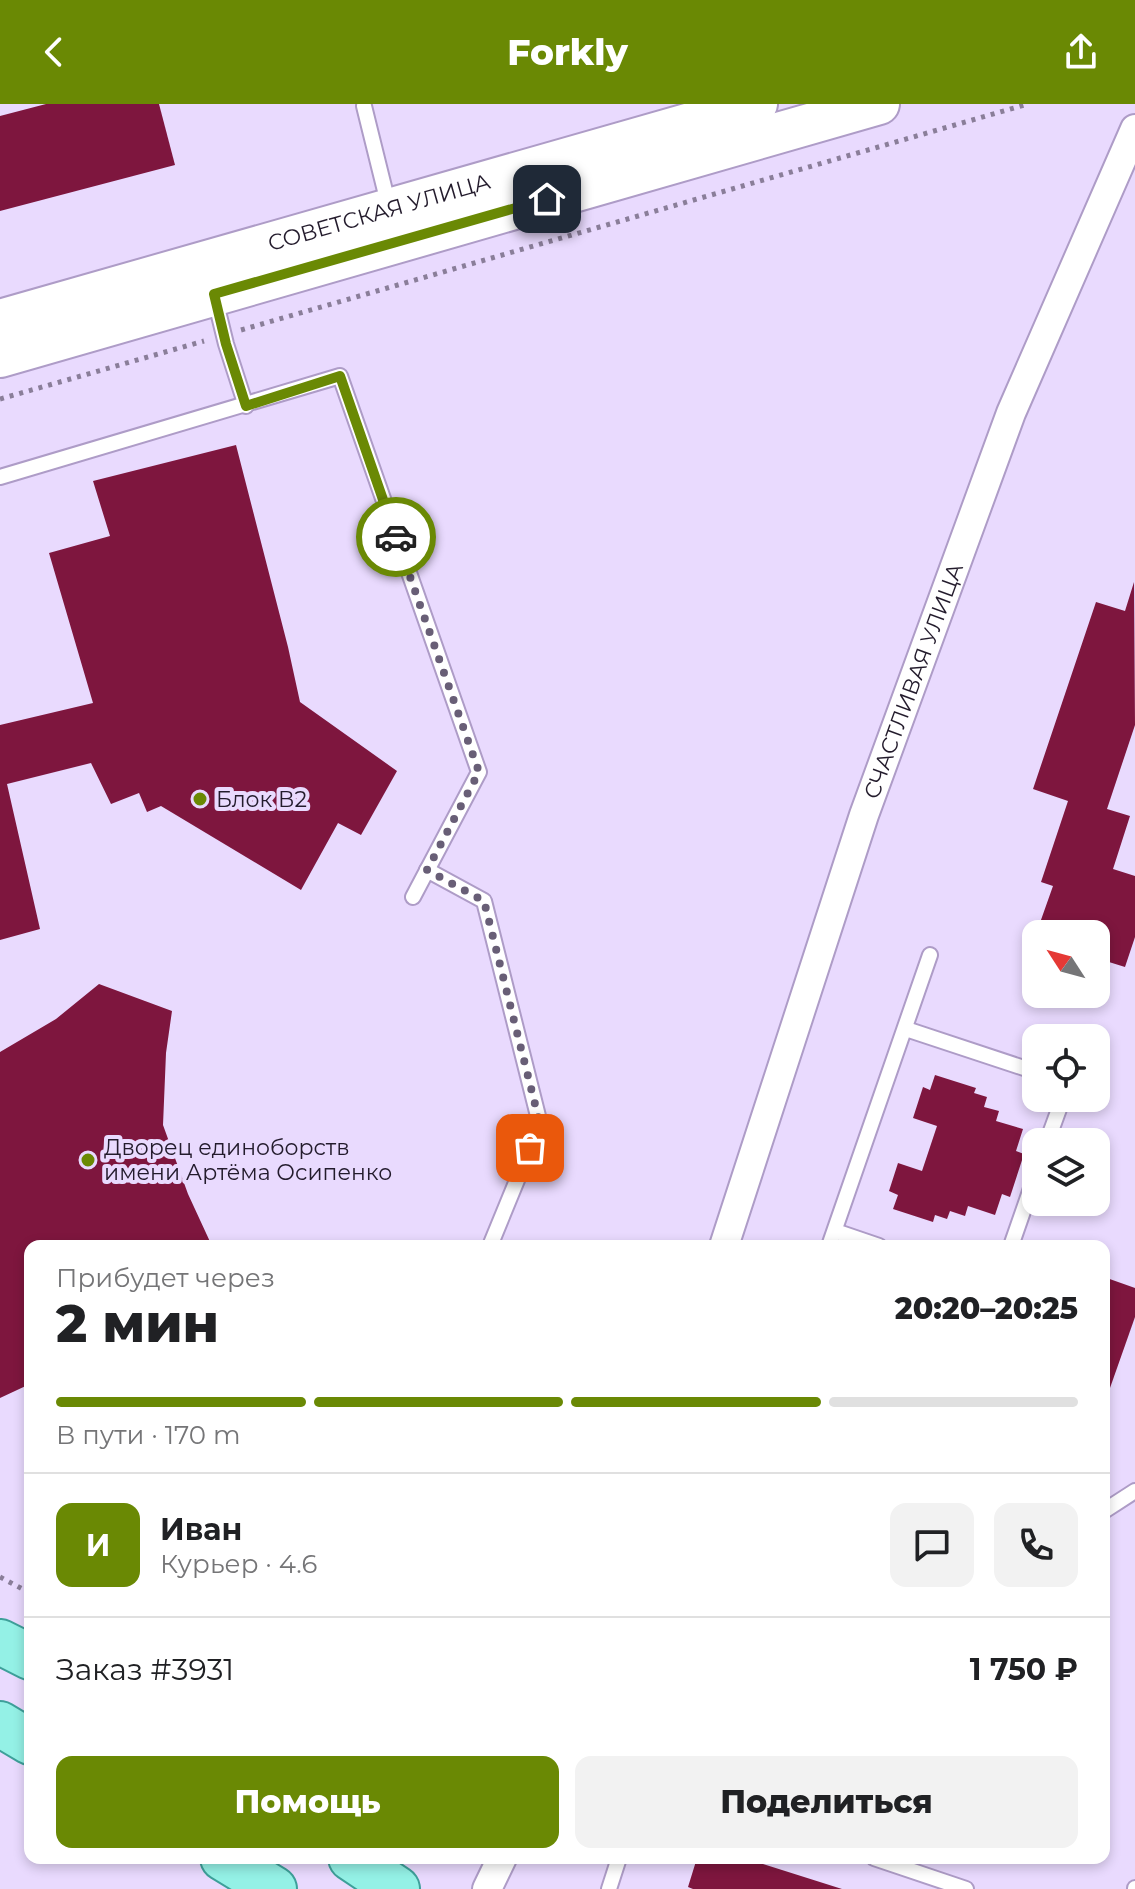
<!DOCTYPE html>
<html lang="ru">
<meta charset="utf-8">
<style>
body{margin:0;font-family:Montserrat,sans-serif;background:#f2f2f2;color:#202124;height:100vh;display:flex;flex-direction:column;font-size:30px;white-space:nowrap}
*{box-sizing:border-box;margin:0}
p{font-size:26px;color:#757577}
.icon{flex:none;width:44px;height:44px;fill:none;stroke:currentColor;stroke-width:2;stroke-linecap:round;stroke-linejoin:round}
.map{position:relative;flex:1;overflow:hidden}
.side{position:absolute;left:24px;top:1136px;width:1086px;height:624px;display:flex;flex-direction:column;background:#fff;border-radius:16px;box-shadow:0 4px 12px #0003}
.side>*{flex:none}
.needle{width:52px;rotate:306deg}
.controls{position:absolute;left:1022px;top:816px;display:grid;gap:16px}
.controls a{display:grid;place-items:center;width:88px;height:88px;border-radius:16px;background:#fff;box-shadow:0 4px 12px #0003;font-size:40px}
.pin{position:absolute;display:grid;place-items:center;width:68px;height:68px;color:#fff;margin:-34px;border-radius:16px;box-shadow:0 4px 12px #0006}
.courier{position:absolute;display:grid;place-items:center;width:80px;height:80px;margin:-40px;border:6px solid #6a8904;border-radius:50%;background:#fff;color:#222;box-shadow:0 2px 10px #0007}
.headline em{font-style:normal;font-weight:800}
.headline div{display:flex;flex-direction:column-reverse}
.headline{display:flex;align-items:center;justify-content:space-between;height:136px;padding:0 32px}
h1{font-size:52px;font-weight:800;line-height:60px}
.bar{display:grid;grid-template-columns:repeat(4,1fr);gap:12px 8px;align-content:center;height:96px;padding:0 32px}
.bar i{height:10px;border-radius:6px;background:#e0e0e0}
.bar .current{background:#6a8904}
.bar p{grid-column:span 4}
.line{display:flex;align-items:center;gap:20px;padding:0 32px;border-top:2px solid #e0e0e0}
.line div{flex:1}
.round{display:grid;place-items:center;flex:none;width:84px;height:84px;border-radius:16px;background:#f2f2f2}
.primary-button{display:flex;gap:16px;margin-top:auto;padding:16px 32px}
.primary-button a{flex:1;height:92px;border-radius:16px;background:#6a8904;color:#fff;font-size:32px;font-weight:800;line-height:92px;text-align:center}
.primary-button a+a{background:#f2f2f2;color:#202124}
header{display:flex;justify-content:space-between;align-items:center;height:104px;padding:0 32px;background:#6a8904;color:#fff;font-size:36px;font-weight:800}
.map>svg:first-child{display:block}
.building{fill:#7e163e}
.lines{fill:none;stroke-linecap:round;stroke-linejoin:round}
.service-casing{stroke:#ae9cc7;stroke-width:18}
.minor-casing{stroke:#ae9cc7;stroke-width:32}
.secondary-casing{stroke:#ae9cc7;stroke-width:44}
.primary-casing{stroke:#3ea09a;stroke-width:48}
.path{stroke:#8a7e99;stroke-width:5;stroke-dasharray:4 6;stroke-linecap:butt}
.service{stroke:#fff;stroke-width:14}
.minor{stroke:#fff;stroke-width:28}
.secondary{stroke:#fff;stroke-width:40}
.primary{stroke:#94f1e6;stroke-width:44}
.done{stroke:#685e76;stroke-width:8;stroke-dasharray:0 14.4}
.route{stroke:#6a8904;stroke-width:10}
.poi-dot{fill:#6a8904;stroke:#e9dafe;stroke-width:3}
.labels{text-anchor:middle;stroke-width:8;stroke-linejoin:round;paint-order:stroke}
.street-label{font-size:22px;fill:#231b2c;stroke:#e9dafe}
.poi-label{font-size:22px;fill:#231b2c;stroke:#e9dafe;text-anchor:start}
</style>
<header><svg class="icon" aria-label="back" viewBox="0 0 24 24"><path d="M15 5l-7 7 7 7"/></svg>Forkly<svg class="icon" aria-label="share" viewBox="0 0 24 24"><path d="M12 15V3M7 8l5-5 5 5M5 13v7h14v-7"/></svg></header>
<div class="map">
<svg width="1135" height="1785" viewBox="0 0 1135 1785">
<rect width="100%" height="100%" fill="#e9dafe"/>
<g class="building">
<polygon points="46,0 159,0 175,61 0,107 0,12"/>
<polygon points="236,341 288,543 300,598 397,667 361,731 338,719 301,786 161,702 147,708 139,689 111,700 91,659 7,680 40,825 0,836 0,621 93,599 49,449 110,432 93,377"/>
<polygon points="1134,478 1135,621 1107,705 1130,712 1113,765 1135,772 1135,833 1125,863 1096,854 1096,830 1036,830 1053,782 1041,778 1068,697 1033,685 1096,498 1125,507"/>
<polygon points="99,880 172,907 166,949 163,1021 188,1090 212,1142 30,1142 30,1280 0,1294 0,948 56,915"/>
<polygon points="935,971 976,984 974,989 987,993 984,1003 999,1007 996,1017 1023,1025 1016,1047 1024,1050 1010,1093 1002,1090 995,1111 968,1102 965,1112 950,1107 947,1115 935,1111 933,1118 893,1105 898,1091 889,1087 898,1059 922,1067 937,1022 913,1014 923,983 930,986"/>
<polygon points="1104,1173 1135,1184 1135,1213 1104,1301"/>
<polygon points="697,1754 765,1754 763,1760 842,1785 693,1785 688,1783"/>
</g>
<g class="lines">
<g class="service-casing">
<g id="service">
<polyline points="364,2 389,103"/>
<polyline points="215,195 226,240 246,302"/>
<polyline points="0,373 340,272 479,668 413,793"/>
<polyline points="427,766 484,797 540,1020 490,1142"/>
<polyline points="906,925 1036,968"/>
<polyline points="1047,1038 1063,994"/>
<polyline points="835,1127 879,1142"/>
<polyline points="829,1142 930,851"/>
<polyline points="1011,1142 1036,1070"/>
<polyline points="1104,1407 1135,1387"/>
<polyline points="874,1754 966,1785"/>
<polyline points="609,1785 619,1754"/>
<polyline points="1135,1785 1135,1784"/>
</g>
</g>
<g class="minor-casing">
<g id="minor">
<path id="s1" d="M724 1142 864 711 1011 309 1135 25"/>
<polyline points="487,1785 502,1754"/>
</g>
</g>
<g class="secondary-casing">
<g id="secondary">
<path id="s2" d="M0 216 757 0"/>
<polyline points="0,253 879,0"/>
</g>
</g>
<g class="primary-casing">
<g id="primary">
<polyline points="0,1538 30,1553"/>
<polyline points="0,1620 30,1638"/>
<polyline points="223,1754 274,1785"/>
<polyline points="351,1754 397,1785"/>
</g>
</g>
<g class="path">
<polyline points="241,226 1028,0"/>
<polyline points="0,295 204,237"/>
<polyline points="0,1473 30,1489"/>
</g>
<use href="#service" class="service"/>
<use href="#minor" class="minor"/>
<use href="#secondary" class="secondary"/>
<use href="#primary" class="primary"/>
</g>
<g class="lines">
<polyline class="done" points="396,433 479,668 427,766 484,797 540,1020 530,1044"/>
<polyline class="route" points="396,433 340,272 246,302 226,240 214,190 547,95"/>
</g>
<g class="poi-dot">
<circle cx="200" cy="695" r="8"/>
<circle cx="88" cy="1056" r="8"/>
</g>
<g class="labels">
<g class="street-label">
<text dy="8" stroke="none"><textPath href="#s2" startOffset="394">СОВЕТСКАЯ УЛИЦА</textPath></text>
<text dy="8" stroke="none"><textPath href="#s1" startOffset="596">СЧАСТЛИВАЯ УЛИЦА</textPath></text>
</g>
<g class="poi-label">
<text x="216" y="703">Блок В2</text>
<text x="104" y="1051">Дворец единоборств<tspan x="104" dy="25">имени Артёма Осипенко</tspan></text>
</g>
</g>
</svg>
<div class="controls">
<a><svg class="needle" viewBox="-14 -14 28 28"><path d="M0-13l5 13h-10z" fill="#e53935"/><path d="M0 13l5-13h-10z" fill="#757577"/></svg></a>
<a><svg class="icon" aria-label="locate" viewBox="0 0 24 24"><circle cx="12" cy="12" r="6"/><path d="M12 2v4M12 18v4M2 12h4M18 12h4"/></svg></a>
<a><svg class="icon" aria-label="layers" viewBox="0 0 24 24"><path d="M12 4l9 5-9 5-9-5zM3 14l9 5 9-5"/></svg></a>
</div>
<div class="pin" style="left:530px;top:1044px;background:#ea580c"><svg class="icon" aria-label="bag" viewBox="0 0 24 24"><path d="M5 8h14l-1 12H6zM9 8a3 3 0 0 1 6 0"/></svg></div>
<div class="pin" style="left:547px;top:95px;background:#1f2937"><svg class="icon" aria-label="home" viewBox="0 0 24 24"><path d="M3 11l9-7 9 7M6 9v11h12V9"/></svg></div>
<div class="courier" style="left:396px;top:433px"><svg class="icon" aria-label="car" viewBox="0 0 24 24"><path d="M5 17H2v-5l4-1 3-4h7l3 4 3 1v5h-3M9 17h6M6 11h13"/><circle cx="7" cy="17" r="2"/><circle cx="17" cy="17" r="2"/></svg></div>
<section class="side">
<div class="headline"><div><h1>2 мин</h1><p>Прибудет через</p></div><em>20:20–20:25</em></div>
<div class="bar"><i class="current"></i><i class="current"></i><i class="current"></i><i></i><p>В пути · 170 m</p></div>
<div class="line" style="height:144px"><b class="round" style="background:#6a8904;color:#fff">И</b><div><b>Иван</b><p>Курьер · 4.6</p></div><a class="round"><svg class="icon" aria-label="chat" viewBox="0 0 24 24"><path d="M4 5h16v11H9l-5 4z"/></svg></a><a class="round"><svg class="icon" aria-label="phone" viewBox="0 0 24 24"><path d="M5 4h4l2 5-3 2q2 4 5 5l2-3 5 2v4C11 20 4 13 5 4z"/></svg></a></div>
<div class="line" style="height:104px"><div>Заказ #3931</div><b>1 750 ₽</b></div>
<div class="primary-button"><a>Помощь</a><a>Поделиться</a></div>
</section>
</div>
